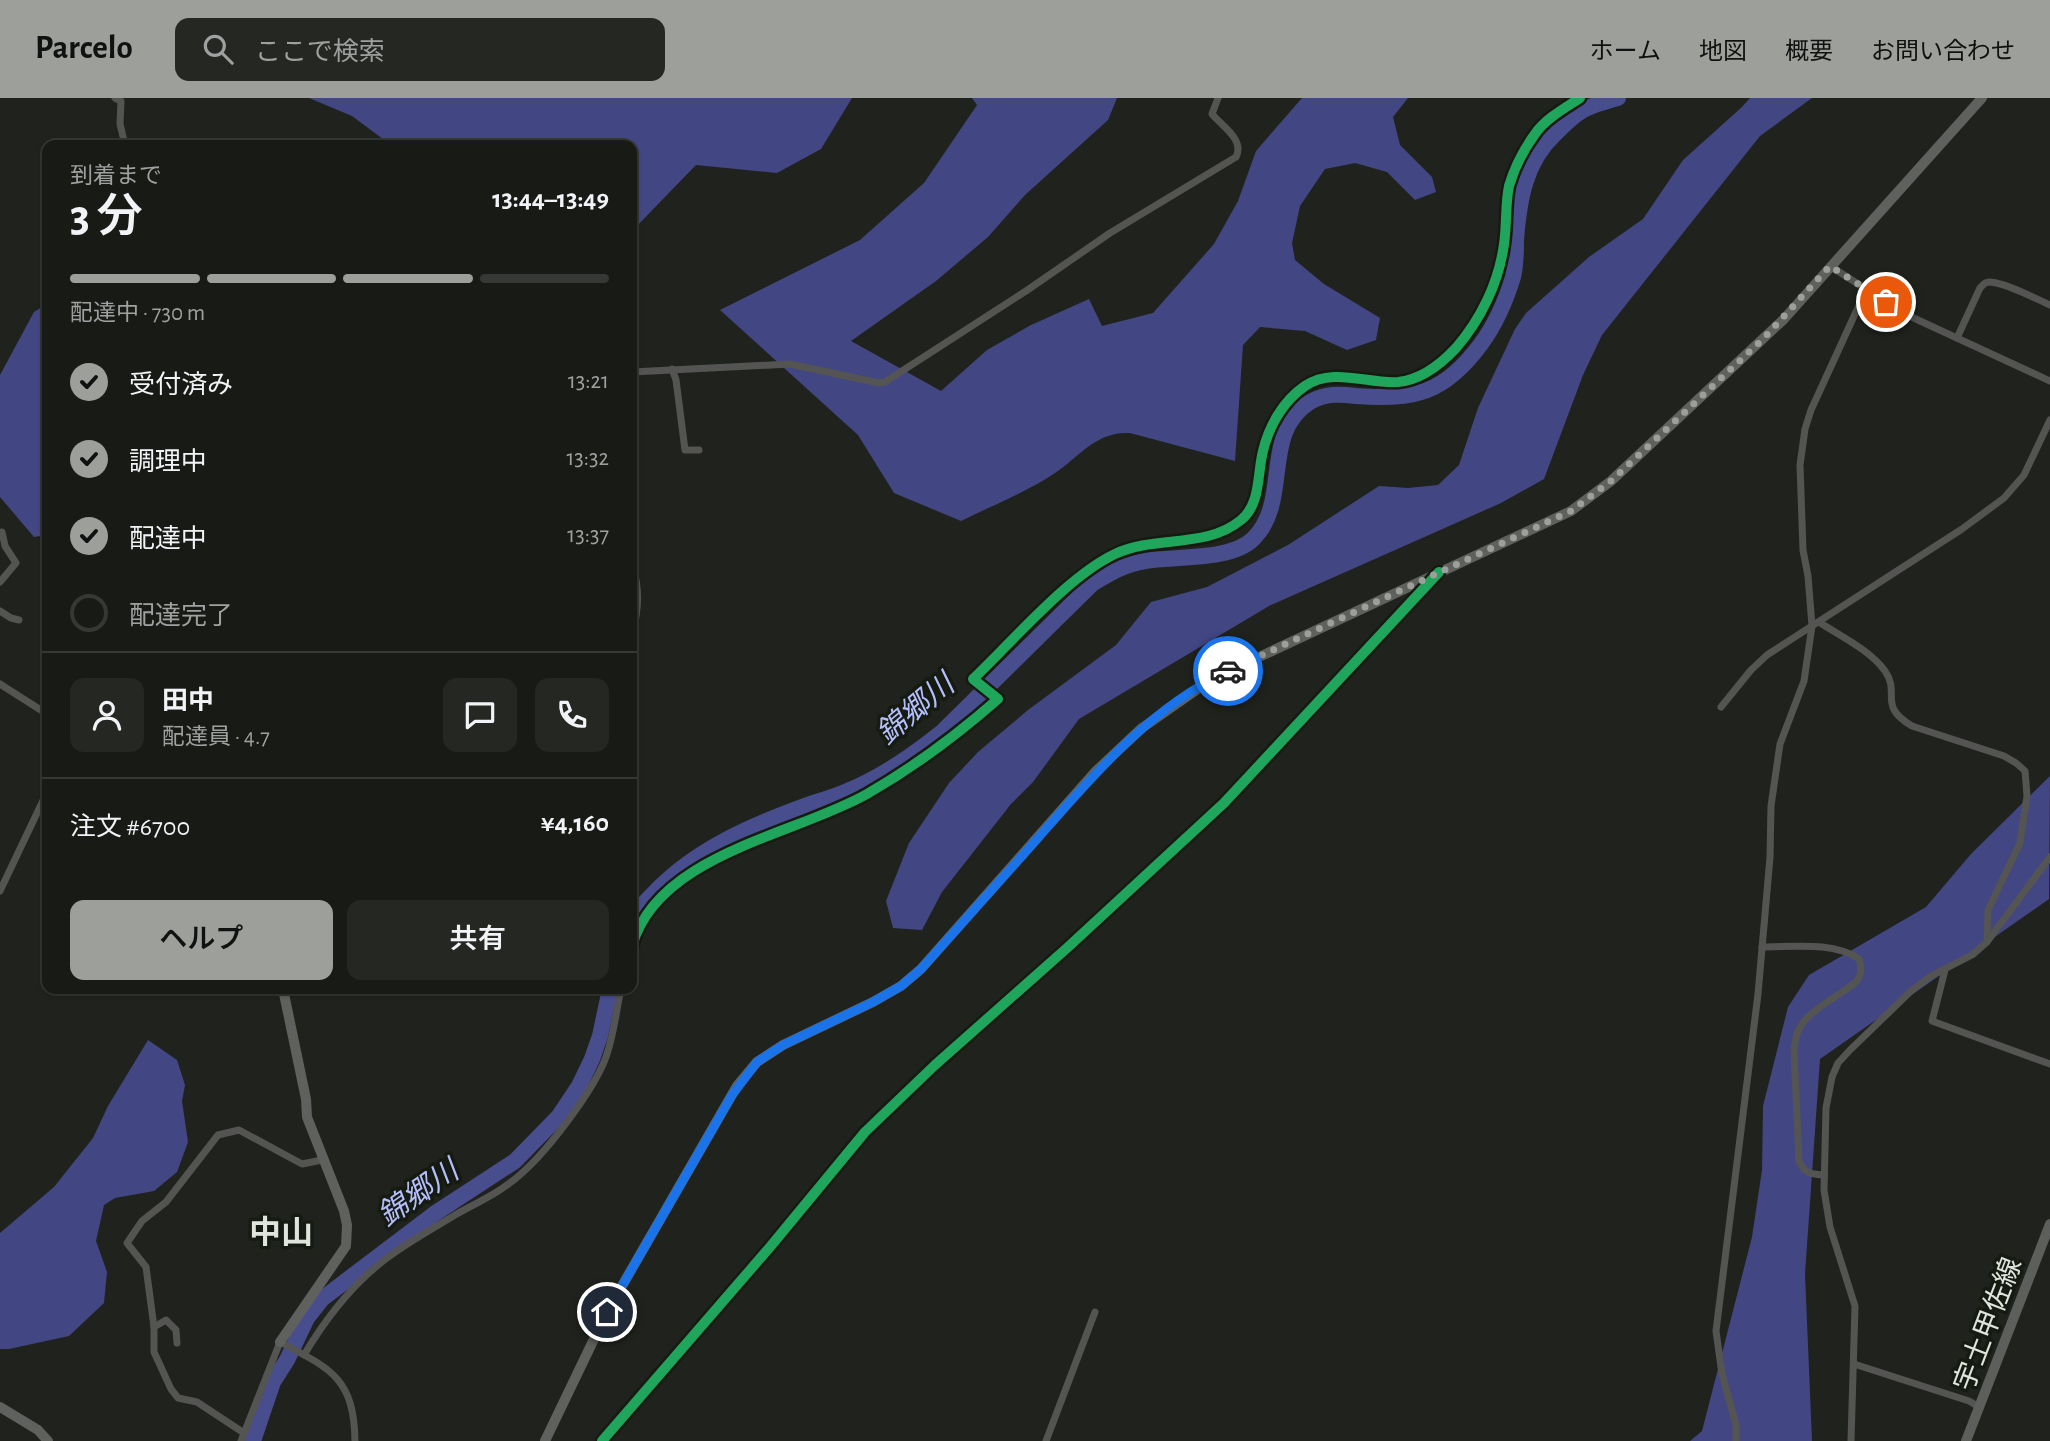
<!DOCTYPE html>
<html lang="ja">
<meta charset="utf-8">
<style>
body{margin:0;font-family:"Alegreya Sans","Noto Sans JP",sans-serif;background:#252723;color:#f1f3f6;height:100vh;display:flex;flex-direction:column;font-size:26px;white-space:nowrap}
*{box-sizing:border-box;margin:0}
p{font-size:23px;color:#9fa1a1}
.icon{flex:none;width:38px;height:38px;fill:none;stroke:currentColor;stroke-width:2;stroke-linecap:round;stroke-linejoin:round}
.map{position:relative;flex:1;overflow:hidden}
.panel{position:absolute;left:42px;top:42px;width:595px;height:854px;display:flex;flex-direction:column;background:#181a16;border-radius:14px;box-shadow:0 2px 5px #0004,0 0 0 2px #363835}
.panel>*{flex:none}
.pin{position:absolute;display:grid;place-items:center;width:60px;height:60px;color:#fff;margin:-30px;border:4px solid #fff;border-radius:50%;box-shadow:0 2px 7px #0007}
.courier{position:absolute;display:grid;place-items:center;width:70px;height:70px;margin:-35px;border:5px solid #1a73e8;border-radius:50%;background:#fff;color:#222;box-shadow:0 2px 9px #0007}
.headline em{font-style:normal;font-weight:600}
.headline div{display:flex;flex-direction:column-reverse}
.headline{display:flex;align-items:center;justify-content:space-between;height:119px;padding:0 28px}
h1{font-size:46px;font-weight:600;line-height:52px}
.bar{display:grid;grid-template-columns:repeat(4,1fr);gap:10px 7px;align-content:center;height:84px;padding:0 28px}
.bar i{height:9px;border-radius:5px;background:#363835}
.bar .current{background:#9da09a}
.bar p{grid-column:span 4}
.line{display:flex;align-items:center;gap:18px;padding:0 28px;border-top:2px solid #363835}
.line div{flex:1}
.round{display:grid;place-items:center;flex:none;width:74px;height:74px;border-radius:14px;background:#252723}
ol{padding:0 28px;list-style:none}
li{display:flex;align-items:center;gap:21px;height:77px}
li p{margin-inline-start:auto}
li .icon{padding:7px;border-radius:50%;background:#9da09a;color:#111;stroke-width:4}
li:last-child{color:#9fa1a1}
li i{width:38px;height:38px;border:4px solid #363835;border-radius:50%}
.cta{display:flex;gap:14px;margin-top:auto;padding:14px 28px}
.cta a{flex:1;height:80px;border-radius:14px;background:#9da09a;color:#111;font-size:28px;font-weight:600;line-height:80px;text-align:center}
.cta a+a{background:#252723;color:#f1f3f6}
header{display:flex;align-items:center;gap:42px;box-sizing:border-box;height:98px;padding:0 35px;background:#9da09a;color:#111}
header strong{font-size:33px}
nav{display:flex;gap:38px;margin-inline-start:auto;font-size:24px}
.search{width:490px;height:63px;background:#252723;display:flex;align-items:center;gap:18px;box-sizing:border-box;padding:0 24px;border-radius:14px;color:#9fa1a1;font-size:26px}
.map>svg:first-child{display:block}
.forest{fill:#424683}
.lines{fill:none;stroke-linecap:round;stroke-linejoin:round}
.river{stroke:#484d8e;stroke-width:16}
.street{stroke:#545553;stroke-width:7}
.secondary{stroke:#5f615e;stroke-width:10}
.primary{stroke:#5c5f5b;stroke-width:10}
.cycleway-casing{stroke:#161b12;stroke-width:15}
.cycleway{stroke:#20a55d;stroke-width:10}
.done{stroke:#9da09a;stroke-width:7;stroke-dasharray:0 12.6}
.route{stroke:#1a73e8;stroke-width:9}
.labels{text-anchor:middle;stroke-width:7;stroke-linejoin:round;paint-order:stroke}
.street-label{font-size:28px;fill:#e0e4dd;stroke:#161b12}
.water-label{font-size:30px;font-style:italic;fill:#b5befc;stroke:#161b12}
.quarter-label{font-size:32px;font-weight:bold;fill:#e0e4dd;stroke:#161b12}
</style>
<header>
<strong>Parcelo</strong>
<div class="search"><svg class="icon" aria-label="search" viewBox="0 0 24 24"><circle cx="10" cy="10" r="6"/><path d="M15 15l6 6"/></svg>ここで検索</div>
<nav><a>ホーム</a><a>地図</a><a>概要</a><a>お問い合わせ</a></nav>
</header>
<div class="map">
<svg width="2050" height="1343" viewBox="0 0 2050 1343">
<rect width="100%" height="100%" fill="#20231d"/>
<g class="forest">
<polygon points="309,0 852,0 821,51 777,75 696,67 632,133 632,47 391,47 352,18"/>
<path d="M972 0H1117L1108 22 1025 97 988 139 936 183 851 243 941 293 987 252 1031 227 1089 201 1102 228 1153 215 1214 146 1238 103 1256 53 1302 0H1408L1393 19 1400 47 1432 79 1436 94 1415 102 1387 74 1355 65 1325 71 1300 108 1292 145 1295 162 1324 186 1380 220 1376 242 1347 252 1305 233 1260 229 1243 247 1235 363 1130 335C1096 333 1079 359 1055 375 1027 394 991 408 961 423L894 395 858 337 720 212 860 142 924 85 977 7Z"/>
<polygon points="1750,0 1812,0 1760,38 1602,237 1583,277 1544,381 1501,405 1269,508 1079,621 1033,684 1011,706 942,794 922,832 893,830 886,803 909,745 949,685 978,654 1028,612 1116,547 1151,504 1207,489 1288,447 1379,388 1408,390 1438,387 1459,367 1478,310 1515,231 1526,215 1589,159 1643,121 1683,62 1742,9"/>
<polygon points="47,206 47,437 34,439 0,399 0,277 34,214"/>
<polygon points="2050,678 2049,801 1820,961 1805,1176 1812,1343 1690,1343 1702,1333 1752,1139 1762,1072 1763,1008 1788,909 1809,877 1926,809 1971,756"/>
<polygon points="148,942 177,962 185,987 182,1003 188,1044 177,1074 154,1093 115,1100 104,1107 96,1143 107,1174 104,1205 69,1238 9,1251 0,1251 0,1135 54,1089 93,1040 108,1008"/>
</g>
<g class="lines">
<g class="river">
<path d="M632 823C638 810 649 800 659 790 698 751 750 728 802 709 818 703 836 699 852 691 885 677 914 656 942 634L1092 486C1110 475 1125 466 1145 463 1174 458 1231 463 1253 441 1292 403 1260 335 1310 304 1325 295 1340 296 1356 298 1415 302 1444 296 1481 246 1495 227 1506 202 1513 179 1516 167 1516 155 1516 142 1519 102 1525 64 1555 36 1579 12 1584 9 1618 0"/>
<polyline points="253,1343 273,1284 287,1262 307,1220 322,1201 434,1116 515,1063 559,1018 579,988 592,961 600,938 610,891"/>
</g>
<g class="street">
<polyline points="115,0 121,3 120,26 125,47"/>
<polyline points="1830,168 1905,216 2050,283"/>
<path d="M1957 240 1980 190C1984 186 1985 184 1990 184 2006 185 2034 200 2050 207"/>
<polyline points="672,271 676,282 685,352 699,352"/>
<path d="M632 274 790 266 879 285 885 284 1026 193 1110 135 1236 59C1245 42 1222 28 1212 16L1218 0"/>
<path d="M632 465C640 491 639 511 632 537"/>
<polyline points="0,484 16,465 5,448 2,434"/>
<polyline points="0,513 11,520 19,522"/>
<path d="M1819 524C1840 538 1870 552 1885 573 1901 596 1877 607 1912 628L2004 658 2016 665 2025 673 2027 698 2020 745 1988 812 1987 843"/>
<polyline points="0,586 47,616"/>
<polyline points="1721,609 1751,572 1767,557 1962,431 2004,400 2024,377 2050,322"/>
<polyline points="0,793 47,694"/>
<path d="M632 848C658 756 795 737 867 696 914 669 957 637 998 601L973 581C1012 544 1068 478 1115 456 1155 437 1206 451 1241 422 1261 406 1257 376 1263 353 1269 328 1283 303 1305 288 1333 269 1367 286 1398 284 1420 282 1441 266 1456 250 1481 221 1499 184 1504 146 1507 127 1505 107 1509 88 1514 71 1524 51 1535 36 1545 21 1565 10 1580 0"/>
<path d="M1762 849C1793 849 1833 843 1859 861 1862 870 1862 876 1856 884 1841 897 1807 913 1799 931 1795 938 1795 946 1794 953L1799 1063C1805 1076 1811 1076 1824 1077"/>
<polyline points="1945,872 1932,923 2050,966"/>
<polyline points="154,1229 146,1169 127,1145 142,1123 166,1104 218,1037 239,1032 302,1066 322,1062"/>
<polyline points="177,1245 176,1232 166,1222 154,1229 154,1254 171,1291 178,1300 197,1304 244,1335"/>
<path d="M304 1257C326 1220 352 1186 387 1160 408 1144 432 1131 455 1117 478 1104 503 1093 522 1075 549 1051 594 992 606 959 614 937 616 913 621 891"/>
<polyline points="1854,1266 1969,1303 1979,1309"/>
<path d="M241 1343 280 1244C331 1271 354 1280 355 1343"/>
<polyline points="602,1343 770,1149 865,1034 935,967 1067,850 1224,705 1434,480"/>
<polyline points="1046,1343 1095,1214"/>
<polyline points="1736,1343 1736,1327 1722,1276 1716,1233 1758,896 1770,759 1771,708 1780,646 1804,583 1812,528 1808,478 1803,452 1800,367 1805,331 1811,312 1866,192"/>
<polyline points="1851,1343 1855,1208 1830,1129 1824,1092 1826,1010 1832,979 1838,965 1850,952 1911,893 1931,878 1972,857 1987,844 2050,759"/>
</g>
<g class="secondary">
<polyline points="280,1244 346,1148 347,1127 344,1113 307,1019 306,1001 283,891"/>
<polyline points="0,1309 38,1332 48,1343"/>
<polyline points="545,1343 607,1214 737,988 757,964 783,947 873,904 901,888 921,871 1095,674 1142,630 1212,581 1571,413 1611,383 1784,221 1982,0"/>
</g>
<polyline class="primary" points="1966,1343 2050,1126"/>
<g class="cycleway-casing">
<g id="cycleway">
<path d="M632 848C658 756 795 737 867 696 914 669 957 637 998 601L973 581C1012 544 1068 478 1115 456 1155 437 1206 451 1241 422 1261 406 1257 376 1263 353 1269 328 1283 303 1305 288 1333 269 1367 286 1398 284 1420 282 1441 266 1456 250 1481 221 1499 184 1504 146 1507 127 1505 107 1509 88 1514 71 1524 51 1535 36 1545 21 1565 10 1580 0"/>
<polyline points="602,1343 770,1149 865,1034 935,967 1067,850 1224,705 1439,474"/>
</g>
</g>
<use href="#cycleway" class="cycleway"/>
</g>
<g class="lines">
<polyline class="done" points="1228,573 1571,413 1611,383 1763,241 1830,168 1886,204"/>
<path class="route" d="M607 1214 732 997 757 964 783 947 873 904 901 888 921 871C960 827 999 784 1038 740 1094 676 1150 610 1228 573"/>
</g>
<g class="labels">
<g class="street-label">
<text transform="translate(1987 1226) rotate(-69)" y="10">宇土甲佐線</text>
</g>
<g class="water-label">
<text transform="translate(915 611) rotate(-40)" y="10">錦郷川</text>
<text transform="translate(418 1095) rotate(-35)" y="10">錦郷川</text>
</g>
<g class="quarter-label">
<text x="281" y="1145">中山</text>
</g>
</g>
</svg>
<div class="pin" style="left:1886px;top:204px;background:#ea580c"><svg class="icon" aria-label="bag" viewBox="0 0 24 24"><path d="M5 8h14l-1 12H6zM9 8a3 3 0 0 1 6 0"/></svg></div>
<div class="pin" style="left:607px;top:1214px;background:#1f2937"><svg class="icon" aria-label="home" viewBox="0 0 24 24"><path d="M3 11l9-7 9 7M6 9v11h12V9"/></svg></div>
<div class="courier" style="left:1228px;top:573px"><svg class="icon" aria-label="car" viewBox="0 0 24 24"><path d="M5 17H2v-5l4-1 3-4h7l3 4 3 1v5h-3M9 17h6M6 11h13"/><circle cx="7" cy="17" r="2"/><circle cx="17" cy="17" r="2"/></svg></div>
<section class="panel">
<div class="headline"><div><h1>3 分</h1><p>到着まで</p></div><em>13:44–13:49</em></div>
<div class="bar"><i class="current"></i><i class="current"></i><i class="current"></i><i></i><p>配達中 · 730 m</p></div>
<ol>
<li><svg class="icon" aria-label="check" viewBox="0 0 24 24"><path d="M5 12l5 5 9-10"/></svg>受付済み<p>13:21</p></li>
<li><svg class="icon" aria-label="check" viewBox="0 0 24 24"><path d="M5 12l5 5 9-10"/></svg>調理中<p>13:32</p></li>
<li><svg class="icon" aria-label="check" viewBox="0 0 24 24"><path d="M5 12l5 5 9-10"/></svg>配達中<p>13:37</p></li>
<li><i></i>配達完了</li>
</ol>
<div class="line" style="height:126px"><a class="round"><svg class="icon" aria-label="person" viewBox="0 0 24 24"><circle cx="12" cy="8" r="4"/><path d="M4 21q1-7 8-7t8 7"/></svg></a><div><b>田中</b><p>配達員 · 4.7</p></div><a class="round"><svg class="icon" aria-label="chat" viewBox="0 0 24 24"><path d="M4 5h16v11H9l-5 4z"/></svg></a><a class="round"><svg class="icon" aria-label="phone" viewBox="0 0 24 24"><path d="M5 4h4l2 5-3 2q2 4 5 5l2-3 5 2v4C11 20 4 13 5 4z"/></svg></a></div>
<div class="line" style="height:91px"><div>注文 #6700</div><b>¥4,160</b></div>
<div class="cta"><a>ヘルプ</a><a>共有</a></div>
</section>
</div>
